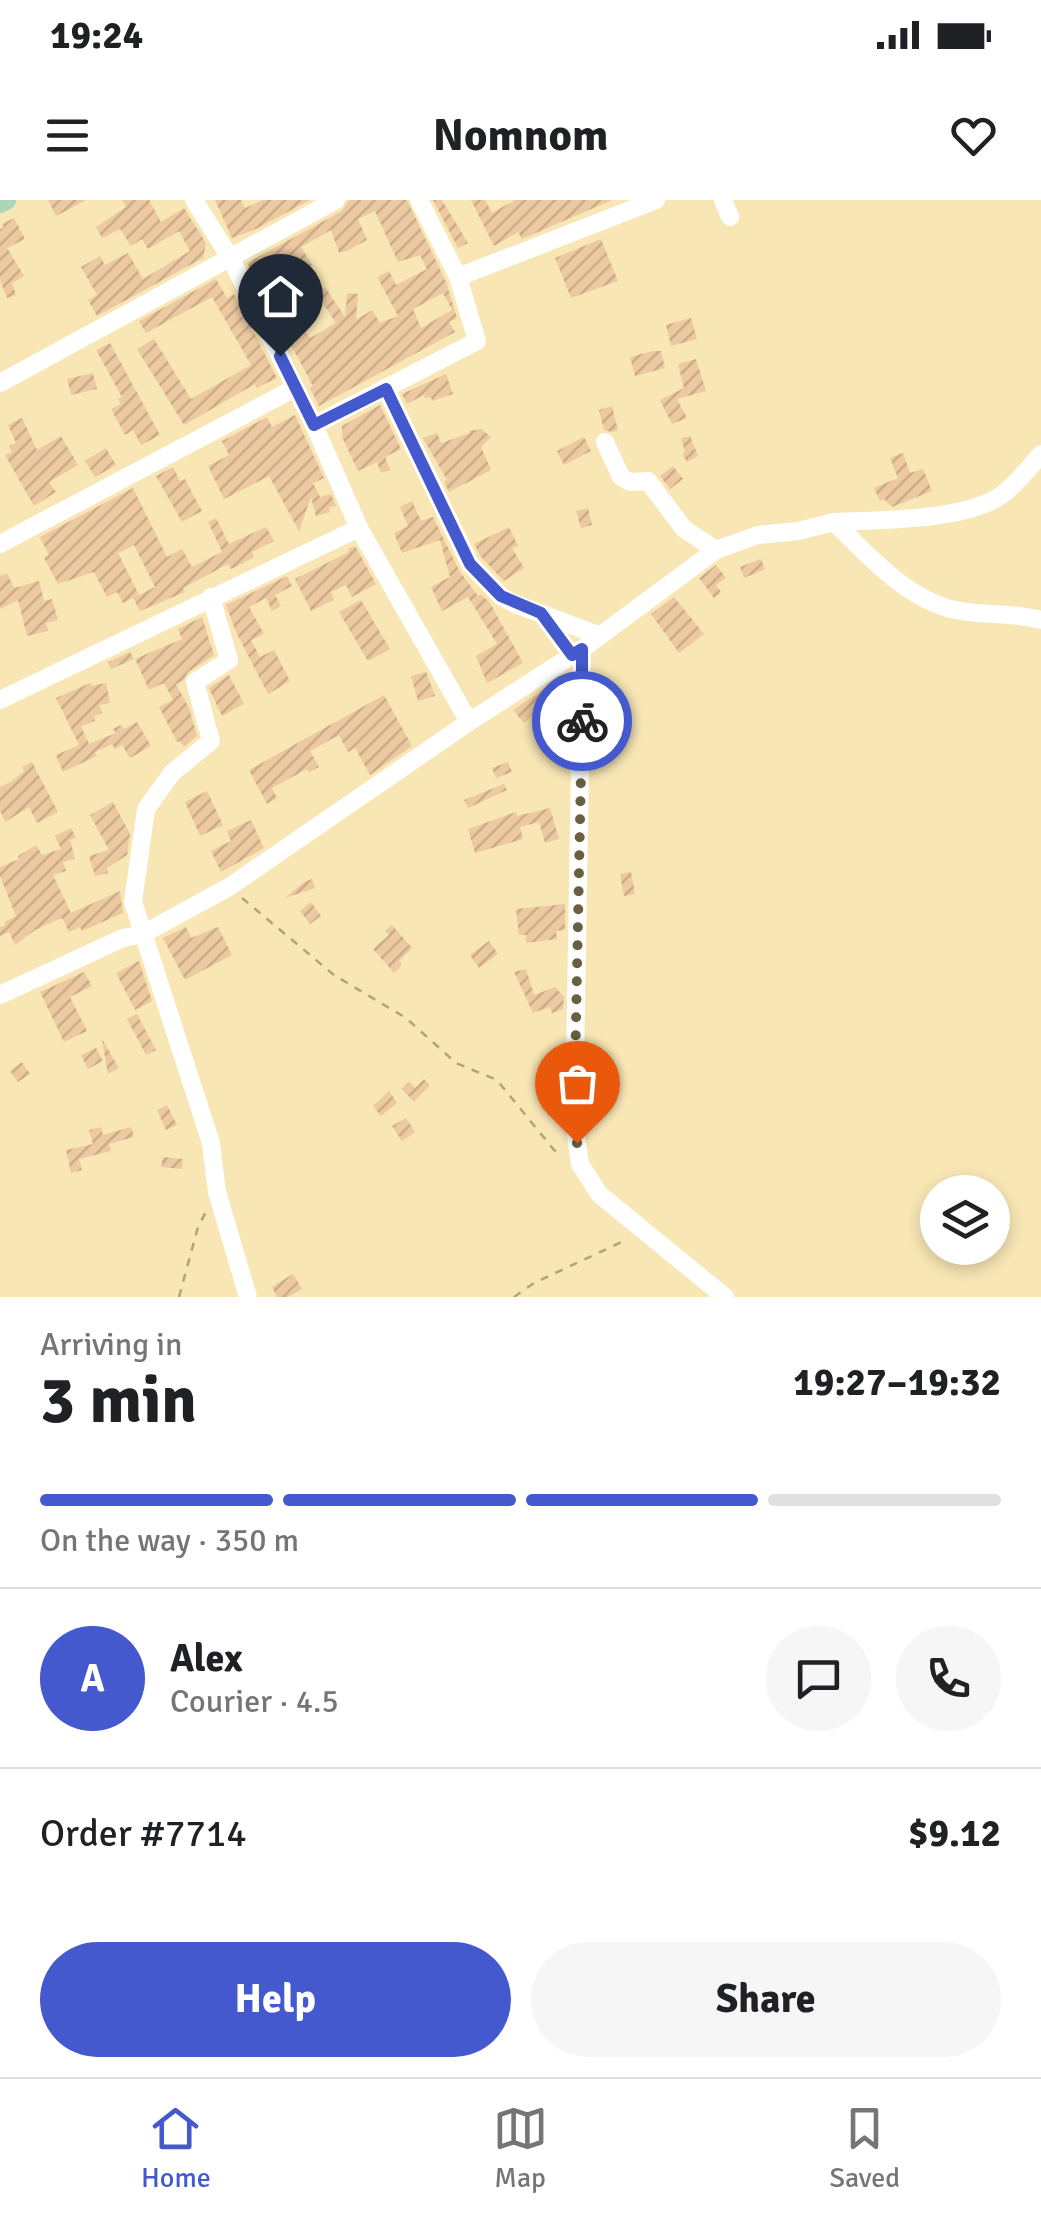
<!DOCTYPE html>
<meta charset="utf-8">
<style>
body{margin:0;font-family:Signika,sans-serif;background:#f6f6f6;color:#202124;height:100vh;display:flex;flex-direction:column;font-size:38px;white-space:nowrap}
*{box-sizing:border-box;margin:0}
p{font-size:32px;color:#757577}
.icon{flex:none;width:55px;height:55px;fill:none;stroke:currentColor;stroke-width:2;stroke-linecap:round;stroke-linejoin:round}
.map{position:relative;height:1097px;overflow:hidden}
.sheet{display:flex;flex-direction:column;background:#fff;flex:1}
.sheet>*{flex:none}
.controls{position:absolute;left:920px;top:975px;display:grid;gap:20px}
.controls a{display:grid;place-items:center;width:90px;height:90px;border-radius:50%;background:#fff;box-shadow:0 5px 15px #0003;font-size:50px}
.pin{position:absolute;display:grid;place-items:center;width:85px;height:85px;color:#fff;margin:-102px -42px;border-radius:50% 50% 50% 0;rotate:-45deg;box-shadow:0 0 10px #0007}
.pin .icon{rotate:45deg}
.courier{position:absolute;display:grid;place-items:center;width:100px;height:100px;margin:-50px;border:8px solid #4459cd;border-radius:50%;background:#fff;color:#222;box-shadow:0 2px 12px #0007}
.overview em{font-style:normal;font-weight:700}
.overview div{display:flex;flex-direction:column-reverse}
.overview{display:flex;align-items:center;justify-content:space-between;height:170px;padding:0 40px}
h1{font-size:65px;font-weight:700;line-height:75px}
.bar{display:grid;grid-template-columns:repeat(4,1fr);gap:15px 10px;align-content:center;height:120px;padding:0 40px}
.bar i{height:12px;border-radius:8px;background:#e0e0e0}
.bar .selected{background:#4459cd}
.bar p{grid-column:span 4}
.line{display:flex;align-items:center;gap:25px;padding:0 40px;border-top:2px solid #e0e0e0}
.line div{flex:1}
.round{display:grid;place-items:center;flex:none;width:105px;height:105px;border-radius:52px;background:#f6f6f6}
.action{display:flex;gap:20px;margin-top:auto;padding:20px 40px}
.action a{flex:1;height:115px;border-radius:60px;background:#4459cd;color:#fff;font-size:40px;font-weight:700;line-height:115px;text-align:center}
.action a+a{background:#f6f6f6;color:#202124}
.status{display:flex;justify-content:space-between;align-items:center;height:70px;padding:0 50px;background:#fff;direction:ltr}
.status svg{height:28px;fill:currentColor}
header{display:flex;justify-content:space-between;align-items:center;height:130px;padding:0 40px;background:#fff;font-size:45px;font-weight:700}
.tabs{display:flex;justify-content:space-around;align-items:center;height:140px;border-top:2px solid #e0e0e0;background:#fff;font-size:28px;color:#757577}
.tabs a{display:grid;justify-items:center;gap:5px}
.tabs .selected{color:#4459cd}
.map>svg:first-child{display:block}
.building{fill:url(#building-hatch);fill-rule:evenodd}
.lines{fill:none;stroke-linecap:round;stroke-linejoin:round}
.path{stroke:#b1a37c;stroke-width:2.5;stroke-dasharray:8 8;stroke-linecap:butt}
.minor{stroke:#fff;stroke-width:18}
.major{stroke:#abd7b6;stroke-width:20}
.done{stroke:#695f42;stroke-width:10;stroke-dasharray:0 18}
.route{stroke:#4459cd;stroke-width:12}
</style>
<div class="status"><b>19:24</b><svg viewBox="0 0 49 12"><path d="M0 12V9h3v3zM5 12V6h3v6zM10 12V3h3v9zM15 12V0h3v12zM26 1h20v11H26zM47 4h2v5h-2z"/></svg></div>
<header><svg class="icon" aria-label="menu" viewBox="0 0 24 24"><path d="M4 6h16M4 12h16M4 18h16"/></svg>Nomnom<svg class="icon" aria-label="heart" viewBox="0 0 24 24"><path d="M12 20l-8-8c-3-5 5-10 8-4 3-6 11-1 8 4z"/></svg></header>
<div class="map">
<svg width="1041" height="1097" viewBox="0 0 1041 1097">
<defs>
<pattern id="building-hatch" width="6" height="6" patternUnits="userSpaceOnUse" patternTransform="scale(2.5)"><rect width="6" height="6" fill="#ecc9a0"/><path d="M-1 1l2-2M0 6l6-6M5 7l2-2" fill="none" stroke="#caac88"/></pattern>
</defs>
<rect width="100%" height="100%" fill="#f8e6b5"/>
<g class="building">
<polygon points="48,0 86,0 56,16"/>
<polygon points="122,0 149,0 161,22 184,8 206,43 203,58 97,116 88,100 97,95 81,67 100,56 105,65 128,53 143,79 190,51 179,31 148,49 142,39 131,46 120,29 102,38 96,27 126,7"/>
<polygon points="215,0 241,0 245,8 263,0 310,0 254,30 232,38"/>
<path d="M349 0H407L446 82 457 118 449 122 455 132 319 206 310 188 313 186 247 63 342 11ZM375 11 398 62 420 55 427 69 396 85 389 71 377 77 398 116 380 123 372 110 356 120 358 94 347 93 345 117 325 87 316 93 336 123 310 138 289 102 305 91 295 76 312 65 301 47 331 30 339 53 349 50 367 40 358 19ZM443 93 452 110 421 128 413 109Z"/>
<polygon points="433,0 442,0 468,43 458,48"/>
<polygon points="471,0 485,0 492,13 515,0 612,0 522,39 518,32 494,46"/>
<polygon points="14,18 25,39 7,48 24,76 12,83 16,95 7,98 0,80 0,29 4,27 2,24"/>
<polygon points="601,39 618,81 571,98 555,58"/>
<polygon points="216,79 227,98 234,94 277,178 256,188 255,184 184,225 137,149 154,139 191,199 251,165 212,97 146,133 139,121"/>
<polygon points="691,118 697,139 671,146 666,125"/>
<polygon points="110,143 160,235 141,245 133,230 125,235 111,209 121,204 118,199 122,197 96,150"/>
<polygon points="653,151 661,151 665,168 635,176 630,157"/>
<polygon points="696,159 706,191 677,199 687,218 672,224 660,200 684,188 678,164"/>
<polygon points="93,173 97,189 71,195 67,179"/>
<polygon points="446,174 453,194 432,201 431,197 425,198 424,195 407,204 402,194"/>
<polygon points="380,205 401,249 385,257 390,270 381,273 377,262 358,271 342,237 342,226"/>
<polygon points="612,206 618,230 612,232 604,230 599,210"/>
<polygon points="295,215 324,278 313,283 320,297 331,294 336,306 329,307 330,312 316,316 311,297 299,331 269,276 224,299 208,266 229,255 222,241 267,217 272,227"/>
<polygon points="22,218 37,250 61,236 78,265 49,282 56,292 34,306 5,255 12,252 9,246 16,243 8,225"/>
<polygon points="481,229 491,237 481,247 491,270 449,292 444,282 447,280 423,238 437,233 441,243 470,233 469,231"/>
<polygon points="690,236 698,256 687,262 682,254 685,252 681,238"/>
<polygon points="584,237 591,251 564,265 557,251"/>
<polygon points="106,248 116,265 95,277 85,261"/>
<polygon points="903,253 910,273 923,269 932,291 892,307 884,299 880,301 874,288 898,278 890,258"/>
<polygon points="673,266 683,279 670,289 660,276"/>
<polygon points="173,267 180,281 185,279 202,311 182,322 156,276"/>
<path d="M133 288 167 357 182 349 192 367 222 352 208 322 216 318 229 344 266 327 274 341 252 352 254 357 243 363 231 369 228 364 183 388 185 392 140 411 133 398 123 403 117 392 107 397 94 372 58 384 44 358 49 355 40 337ZM134 345 155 387 139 395 118 353Z"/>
<polygon points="412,301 421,321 433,317 460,372 478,396 481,394 490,403 523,463 487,483 476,456 497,444 468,397 442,411 431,387 450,377 440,340 402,353 394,333 408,326 400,307"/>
<polygon points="588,308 592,325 581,328 576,311"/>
<polygon points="509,327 518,346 512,348 524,368 504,381 481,357 474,344"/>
<polygon points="355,346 376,384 352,397 346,385 331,392 334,400 311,411 295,379 349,352 348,349"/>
<polygon points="761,359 765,369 744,378 740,367"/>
<polygon points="716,365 726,378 716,385 721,392 714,398 699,378"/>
<polygon points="7,373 14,388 39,381 44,401 52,399 58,420 46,423 48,431 27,436 18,400 0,409 0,376"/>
<polygon points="287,376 292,386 275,395 281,406 272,411 266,398 249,407 264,434 251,440 260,457 274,450 290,481 268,494 236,432 226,405"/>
<polygon points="674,397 704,434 679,453 651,414"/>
<polygon points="361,400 390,449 368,461 339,412"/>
<polygon points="202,417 214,455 188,472 183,481 176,484 189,508 197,536 184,547 180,541 177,542 159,507 173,500 164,483 149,490 135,459 182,439 178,429"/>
<polygon points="130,452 134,459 111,469 108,462"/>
<polygon points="426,472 435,496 418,501 411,476"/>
<polygon points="569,472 569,489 554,500 568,518 568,528 566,530 546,505 524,523 513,510"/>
<polygon points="229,475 244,504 222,516 209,488"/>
<polygon points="90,483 92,486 106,483 110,503 99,505 102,513 94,516 95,521 81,526 89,544 116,533 113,529 121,525 124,529 137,522 151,546 130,558 122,545 115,549 112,544 95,552 97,556 63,572 56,555 79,545 56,498"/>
<polygon points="384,495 412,546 370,575 355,548 348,552 339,535 310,551 319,567 309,572 307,569 272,588 277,598 267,604 249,570"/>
<polygon points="32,562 58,612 37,623 29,607 5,622 0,610 0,587 11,582 24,571 22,567"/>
<polygon points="508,562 512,572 496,578 492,568"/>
<polygon points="504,584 507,590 468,608 464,600"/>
<polygon points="207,591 223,625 200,636 185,602"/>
<polygon points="113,602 130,634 127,655 107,668 108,673 95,676 89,656 109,650 90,615"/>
<polygon points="550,608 559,639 545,643 539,622 520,627 523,639 475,653 468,629 516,612 517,616"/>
<polygon points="251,620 264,648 221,672 211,651 231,641 227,631"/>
<polygon points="71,628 76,638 70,640 75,659 63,662 66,671 53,675 71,713 120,691 123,713 82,731 80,727 69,732 62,718 35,730 15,745 9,732 0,736 0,727 6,725 4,722 16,716 0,676 0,667 19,659 18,656 36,645 42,655 61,649 55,636"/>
<polygon points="631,672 635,694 624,696 620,674"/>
<polygon points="312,679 315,688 285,698 304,682"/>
<polygon points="311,702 321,716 310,724 300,711"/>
<polygon points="565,704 565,730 556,731 557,739 526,743 526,735 519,735 516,709"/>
<polygon points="392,725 412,748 399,761 402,765 394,773 373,749 389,735 385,731"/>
<polygon points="186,727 191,738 218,727 232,755 185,780 163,738"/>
<polygon points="489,741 498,754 479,768 470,755"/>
<polygon points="139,761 152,801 135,810 116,773"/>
<polygon points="526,769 534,795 555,787 564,797 563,809 552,813 550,807 533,813 514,772"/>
<polygon points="84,772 92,786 70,797 87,831 64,842 40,792"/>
<polygon points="137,814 156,850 146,855 127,819"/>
<polygon points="102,839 119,868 108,874"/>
<polygon points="96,848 103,861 88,869 81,855"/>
<polygon points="22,862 30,874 18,882 10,871"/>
<polygon points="424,879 430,885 414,902 402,889 409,882 415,888"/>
<polygon points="389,891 397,903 381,916 373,906"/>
<polygon points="167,905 177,925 166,930 157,910"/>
<polygon points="406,918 415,932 402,941 392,926"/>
<polygon points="101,927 103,935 131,927 134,937 109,944 111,951 79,959 82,970 71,973 66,950 93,944 89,930"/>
<polygon points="163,957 183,959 182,969 161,967"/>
<polygon points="293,1074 302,1089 288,1097 277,1097 272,1087"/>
</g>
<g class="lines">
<g class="path">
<polyline points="242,698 334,775 406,818 456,863 497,880 554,950 563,955"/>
<polyline points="179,1097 198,1027 208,1008"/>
<polyline points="514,1097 534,1083 628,1039"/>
</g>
<g class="minor">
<polyline points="194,0 231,59 314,225 359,328 469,522"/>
<polyline points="723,0 730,17"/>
<polyline points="458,77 656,0"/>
<polyline points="0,183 336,0"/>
<polyline points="386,189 470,364 501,396 513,403 600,436"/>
<polyline points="314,225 477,141 458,77 419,0"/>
<polyline points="605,242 621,277 630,282 648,281 684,329 716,350"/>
<path d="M834 322C878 320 968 321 1003 294 1017 283 1029 268 1041 254"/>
<polyline points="0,344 295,188"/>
<polyline points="211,397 229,460 195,482 211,541 172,573 146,609 133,702 211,943 217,992 248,1097"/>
<polyline points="541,413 572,455"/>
<polyline points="582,449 574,922 580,964 599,994 725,1097"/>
<polyline points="0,500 359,328"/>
<path d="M0 795 123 738 143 734 229 687 469 522 582 449 716 350 758 335 798 331 834 322C868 355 906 399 955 410 983 416 1010 412 1041 420"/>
</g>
<polyline class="major" points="0,3 6,0"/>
</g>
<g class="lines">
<polyline class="done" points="577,943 574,922 582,521"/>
<polyline class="route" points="280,156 314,225 386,189 470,364 501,396 541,413 572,455 582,449 582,521"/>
</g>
</svg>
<div class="controls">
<a><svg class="icon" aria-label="layers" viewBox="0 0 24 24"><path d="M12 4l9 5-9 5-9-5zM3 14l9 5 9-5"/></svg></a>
</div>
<div class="pin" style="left:577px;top:943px;background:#ea580c"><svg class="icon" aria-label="bag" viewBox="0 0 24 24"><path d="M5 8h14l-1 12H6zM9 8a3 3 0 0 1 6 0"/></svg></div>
<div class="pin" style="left:280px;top:156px;background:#1f2937"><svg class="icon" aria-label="home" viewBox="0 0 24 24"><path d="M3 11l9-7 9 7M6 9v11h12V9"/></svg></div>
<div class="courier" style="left:582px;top:521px"><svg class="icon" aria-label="bike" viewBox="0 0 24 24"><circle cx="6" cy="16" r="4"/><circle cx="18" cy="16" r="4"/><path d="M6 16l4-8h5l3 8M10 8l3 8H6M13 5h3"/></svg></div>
</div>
<section class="sheet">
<div class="overview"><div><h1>3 min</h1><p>Arriving in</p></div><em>19:27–19:32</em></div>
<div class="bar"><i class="selected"></i><i class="selected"></i><i class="selected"></i><i></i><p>On the way · 350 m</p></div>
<div class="line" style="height:180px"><b class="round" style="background:#4459cd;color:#fff">A</b><div><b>Alex</b><p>Courier · 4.5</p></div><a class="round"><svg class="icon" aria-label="chat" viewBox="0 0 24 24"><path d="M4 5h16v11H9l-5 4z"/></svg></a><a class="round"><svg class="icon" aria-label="phone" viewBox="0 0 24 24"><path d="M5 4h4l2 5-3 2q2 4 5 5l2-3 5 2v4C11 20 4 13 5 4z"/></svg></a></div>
<div class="line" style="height:130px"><div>Order #7714</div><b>$9.12</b></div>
<div class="action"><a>Help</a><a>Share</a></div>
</section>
<nav class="tabs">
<a class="selected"><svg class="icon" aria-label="home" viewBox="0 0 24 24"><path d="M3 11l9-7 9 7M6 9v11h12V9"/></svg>Home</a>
<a><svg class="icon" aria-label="map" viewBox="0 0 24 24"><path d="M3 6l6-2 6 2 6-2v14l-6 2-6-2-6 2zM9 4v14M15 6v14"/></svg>Map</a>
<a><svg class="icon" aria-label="saved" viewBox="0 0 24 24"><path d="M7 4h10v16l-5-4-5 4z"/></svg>Saved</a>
</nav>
